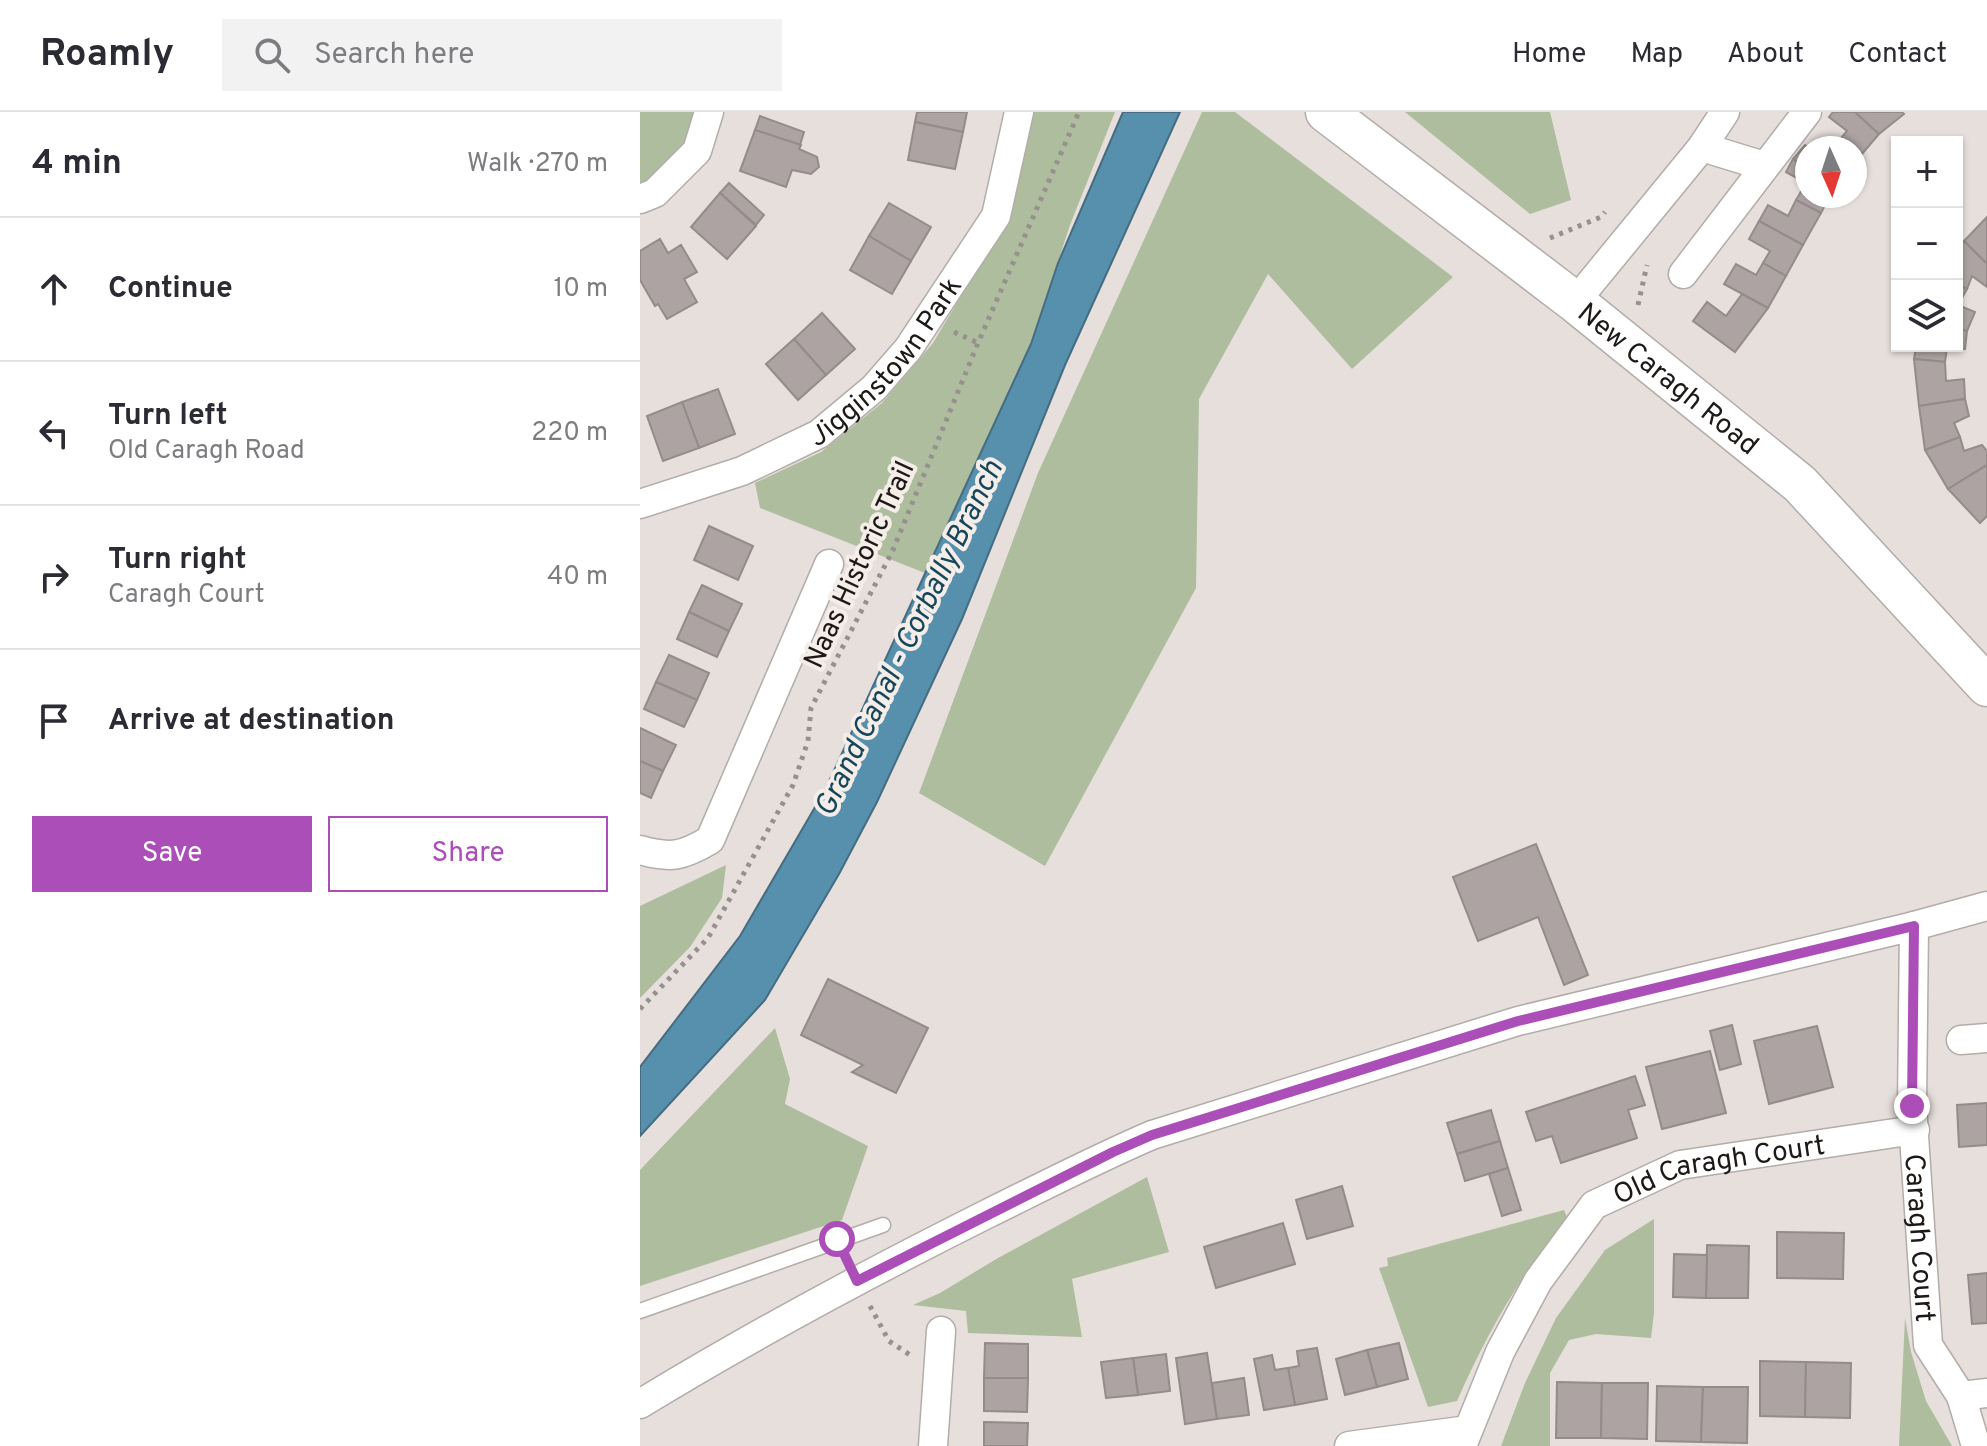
<!DOCTYPE html>
<html lang="en">
<head>
<meta charset="utf-8">
<style>
	body { margin:0; font-family:Overpass,sans-serif; background:#f2f2f3; color:#2b2b33 }
	.controls { position:absolute; right:24px; top:24px; display:grid; overflow:hidden; border-radius:0px; box-shadow:0 2px 6px #0004 }
	.controls button { width:72px; height:72px; display:grid; place-items:center; padding:0; border:0; border-bottom:2px solid #e1e1e2; background:#fff; color:#2b2b33; font:40px sans-serif }
	.compass { position:absolute; left:1155px; top:24px; width:72px; height:72px; border-radius:50%; background:#fff; box-shadow:0 2px 6px #0004; rotate:177deg }
	.stop { position:absolute; width:24px; height:24px; margin:-18px; border:6px solid #ac4eb8; border-radius:50%; background:#fff }
	.stop.end { background:#ac4eb8; border-color:#fff; box-shadow:0 2px 8px #0008 }
	.list { margin:0; padding:0; list-style:none }
	h2 { display:flex; justify-content:space-between; align-items:center; height:104px; margin:0; padding:0 32px; font-size:34px }
	h2 small { font-size:26px; font-weight:400; color:#7c7c81 }
	.list li { display:grid; grid-template-columns:52px 1fr auto; gap:24px; align-items:center; box-sizing:border-box; height:144px; padding:0 32px; border-top:2px solid #e1e1e2 }
	.list b { display:block; font-size:30px; white-space:nowrap }
	.list p { margin:0; font-size:26px; white-space:nowrap; color:#7c7c81 }
	.list em { font-size:26px; font-style:normal; color:#7c7c81 }
	.actions { display:flex; gap:16px; padding:24px 32px }
	.actions a { flex:1; padding:18px 0; border:2px solid #ac4eb8; border-radius:0px; text-align:center; font-size:28px; color:#ac4eb8 }
	.actions .main { background:#ac4eb8; color:#fff }
	.icon { flex:none; width:44px; height:44px; fill:none; stroke:currentColor; stroke-width:2; stroke-linecap:round; stroke-linejoin:round }
	.map { position:relative; flex:none; width:1347px; height:1334px; overflow:hidden }
	header { display:flex; align-items:center; gap:48px; box-sizing:border-box; height:112px; padding:0 40px; background:#fff; border-bottom:2px solid #e1e1e2 }
	header strong { font-size:38px }
	nav { display:flex; gap:44px; margin-inline-start:auto; font-size:28px }
	.search { width:560px; height:72px; background:#f2f2f3; display:flex; align-items:center; gap:20px; box-sizing:border-box; padding:0 28px; border-radius:0px; color:#7c7c81; font-size:30px }
	main { display:flex }
	aside { flex:1; background:#fff }
	.map>svg:first-child { display:block }
	.green { fill:#adbd9e }
	.water { fill:#5690ad; stroke:#456c80; stroke-width:2 }
	.building { fill:#aca3a2; stroke:#948b8a; stroke-width:2 }
	.lines { fill:none; stroke-linecap:round; stroke-linejoin:round }
	.service-casing { stroke:#b3aca8; stroke-width:17 }
	.minor-casing { stroke:#b3aca8; stroke-width:31 }
	.secondary-casing { stroke:#b3aca8; stroke-width:43 }
	.path { stroke:#97918e; stroke-width:5; stroke-dasharray:4 6; stroke-linecap:butt }
	.service { stroke:#fff; stroke-width:14 }
	.minor { stroke:#fff; stroke-width:28 }
	.secondary { stroke:#fff; stroke-width:40 }
	.route { stroke:#ac4eb8; stroke-width:10 }
	.labels { text-anchor:middle; stroke-width:8; stroke-linejoin:round; paint-order:stroke }
	.street-label { font-size:28px; fill:#1c1917; stroke:#f5ede8 }
	.water-label { font-size:30px; font-style:italic; fill:#16465c; stroke:#f5ede8 }
</style>
</head>
<body>
<header>
<strong>Roamly</strong>
<div class="search"><svg class="icon" aria-label="search" viewBox="0 0 24 24"><circle cx="10" cy="10" r="6"/><path d="M15 15l6 6"/></svg>Search here</div>
<nav><a>Home</a><a>Map</a><a>About</a><a>Contact</a></nav>
</header>
<main>
<aside>
<h2>4 min<small>Walk · 270 m</small></h2>
<ul class="list">
<li><svg class="icon" aria-label="ahead" viewBox="0 0 24 24"><path d="M12 20V5M6 11l6-6 6 6"/></svg><div><b>Continue</b></div><em>10 m</em></li>
<li><svg class="icon" aria-label="left" viewBox="0 0 24 24"><path d="M17 20v-9H6M10 6l-5 5 5 5"/></svg><div><b>Turn left</b><p>Old Caragh Road</p></div><em>220 m</em></li>
<li><svg class="icon" aria-label="right" viewBox="0 0 24 24"><path d="M7 20v-9h11M14 6l5 5-5 5"/></svg><div><b>Turn right</b><p>Caragh Court</p></div><em>40 m</em></li>
<li><svg class="icon" aria-label="arrive" viewBox="0 0 24 24"><path d="M6 21V4h12l-3 4 3 4H6"/></svg><div><b>Arrive at destination</b></div></li>
</ul>
<div class="actions"><a class="main">Save</a><a>Share</a></div>
</aside>
<div class="map">
<svg width="1347" height="1334" viewBox="0 0 1347 1334">
	<rect width="100%" height="100%" fill="#e7dfdb"/>
	<g class="green">
		<path d="M0 0H62L49 34 0 76Z"/>
		<path d="M384 0H475L430 113 391 232 285 461 120 396 115 371 181 340 242 291 293 231 327 174 362 105Z"/>
		<path d="M562 0H595L813 165 712 257 628 162 559 287 556 476 405 754 279 681 398 361Z"/>
		<path d="M765 0H910L931 88 890 102Z"/>
		<path d="M86 753 82 786 50 835 0 886V794Z"/>
		<path d="M135 916 150 967 145 992 228 1034 202 1108 0 1174V1058Z"/>
		<path d="M507 1065 529 1140 432 1167 442 1225 328 1221 326 1199 273 1193 300 1181 358 1146Z"/>
		<path d="M924 1098 928 1107C880 1162 846 1223 817 1289L788 1295 739 1156 748 1154 747 1146Z"/>
		<path d="M1014 1107V1201L1011 1226 956 1222 929 1228 910 1261V1334H861L885 1271 916 1206 965 1138Z"/>
		<path d="M1265 1206 1271 1240 1286 1289 1312 1334H1259Z"/>
	</g>
	<path class="water" d="M483 0H540L425 253 322 507 237 690 199 762 125 888 0 1024V955L100 824 185 678 391 232 418 151Z"/>
	<g class="building">
		<path d="M277 0H327L323 20 275 10Z"/>
		<path d="M1193 0H1215L1239 22 1216 49 1215 36H1201L1196 32 1207 19 1189 5Z"/>
		<path d="M1215 0H1262L1264 2 1239 22Z"/>
		<path d="M120 4 164 20 160 33 115 18Z"/>
		<path d="M275 10 323 20 315 57 268 48Z"/>
		<path d="M115 18 161 33 159 37 177 45 179 55 171 62 152 58 146 75 100 59Z"/>
		<path d="M1165 33 1169 36 1167 56 1153 47Z"/>
		<path d="M1153 47 1167 56V84H1190L1181 101 1156 88 1166 71 1146 60Z"/>
		<path d="M89 71 124 103 116 113 80 81Z"/>
		<path d="M80 81 116 114 87 147 51 115Z"/>
		<path d="M1156 88 1181 101 1163 133 1119 109 1128 93 1148 104Z"/>
		<path d="M249 91 291 115 271 149 229 124Z"/>
		<path d="M1347 105V152L1324 129Z"/>
		<path d="M1119 109 1163 133 1146 164 1123 151 1130 139 1109 127Z"/>
		<path d="M229 124 271 149 252 182 210 158Z"/>
		<path d="M20 127 28 141 41 133 57 160 44 167 57 190 27 207 18 192 15 194 0 168V139Z"/>
		<path d="M1324 129 1347 152V175L1332 164 1327 177 1317 172V137Z"/>
		<path d="M1123 151 1146 164 1128 196 1084 172 1096 152 1116 163Z"/>
		<path d="M1317 172 1327 177 1318 193 1335 200 1327 219 1317 216Z"/>
		<path d="M1102 182 1128 196 1095 240 1053 209 1067 190 1086 204Z"/>
		<path d="M182 201 215 237 186 263 154 227Z"/>
		<path d="M1317 216 1327 219 1325 237 1307 236 1305 250 1274 247 1276 234H1317Z"/>
		<path d="M154 227 186 263 158 288 126 252Z"/>
		<path d="M1274 247 1305 250 1306 269 1324 267 1325 287 1279 294Z"/>
		<path d="M78 277 95 322 59 336 42 290Z"/>
		<path d="M1325 287 1329 304 1314 311 1320 325 1285 338 1279 294Z"/>
		<path d="M42 290 59 336 23 349 7 304Z"/>
		<path d="M1320 325 1324 339 1342 333 1347 339V353L1308 377 1285 338Z"/>
		<path d="M1347 353V404L1340 411 1308 377Z"/>
		<path d="M69 414 113 434 98 468 54 448Z"/>
		<path d="M62 473 102 492 89 519 49 500Z"/>
		<path d="M49 500 89 519 77 545 37 527Z"/>
		<path d="M29 543 69 561 57 588 16 570Z"/>
		<path d="M16 570 57 588 44 615 4 597Z"/>
		<path d="M0 616 36 633 23 659 0 649Z"/>
		<path d="M0 649 23 659 11 686 0 681Z"/>
		<path d="M896 732 948 863 924 873 898 805 838 829 813 765Z"/>
		<path d="M188 867 288 916 256 981 212 960 223 953 161 923Z"/>
		<path d="M1092 913 1101 952 1080 958 1070 919Z"/>
		<path d="M1177 914 1193 975 1129 992 1114 929Z"/>
		<path d="M1070 939 1086 1001 1022 1017 1006 955Z"/>
		<path d="M995 964 1005 993 988 998 997 1026 921 1051 912 1024 896 1029 886 1000Z"/>
		<path d="M1347 991V1033L1319 1035 1317 993Z"/>
		<path d="M851 998 860 1029 817 1042 807 1011Z"/>
		<path d="M860 1029 868 1056 825 1069 817 1042Z"/>
		<path d="M868 1056 881 1098 862 1104 849 1062Z"/>
		<path d="M702 1074 713 1114 667 1127 656 1088Z"/>
		<path d="M643 1111 655 1152 576 1176 564 1135Z"/>
		<path d="M1137 1120 1204 1121 1203 1167 1137 1166Z"/>
		<path d="M1067 1133 1109 1134 1108 1186H1066Z"/>
		<path d="M1034 1142 1067 1143 1066 1186 1033 1185Z"/>
		<path d="M1347 1161V1211L1332 1212 1328 1163Z"/>
		<path d="M345 1231 388 1232V1266H344Z"/>
		<path d="M759 1231 768 1267 737 1275 727 1238Z"/>
		<path d="M677 1236 687 1287 655 1293 648 1256 659 1254 657 1239Z"/>
		<path d="M727 1238 737 1275 705 1283 696 1247Z"/>
		<path d="M567 1241 577 1307 545 1312 536 1246Z"/>
		<path d="M526 1242 530 1279 498 1283 493 1246Z"/>
		<path d="M632 1243 635 1258 648 1256 655 1293 624 1298 614 1247Z"/>
		<path d="M493 1246 498 1283 466 1286 461 1250Z"/>
		<path d="M1120 1249 1166 1250 1165 1305 1120 1304Z"/>
		<path d="M1166 1250 1211 1251 1210 1306 1165 1305Z"/>
		<path d="M344 1266H388L387 1300 344 1299Z"/>
		<path d="M604 1266 609 1303 577 1307 572 1271Z"/>
		<path d="M917 1270 962 1271 961 1326H916Z"/>
		<path d="M962 1271H1008L1007 1327 961 1326Z"/>
		<path d="M1017 1274 1063 1275 1061 1330 1016 1329Z"/>
		<path d="M1063 1275H1108L1107 1331 1061 1330Z"/>
		<path d="M344 1310 388 1311 387 1334H344Z"/>
	</g>
	<g class="lines">
		<defs>
			<path id="service" d="M0 1199 243 1113"/>
			<g id="minor">
				<path d="M1062 35 1124 54"/>
				<path d="M0 87 15 81 57 39 69 0"/>
				<path d="M1043 162 1167 0"/>
				<path d="M935 190 1062 35 1085 0"/>
				<path id="s1" d="M0 392 102 359 179 322 234 276 268 237 356 104 379 0"/>
				<path d="M0 738C31 747 43 744 70 728L189 452"/>
				<path id="s2" d="M1274 814 1272 994 1288 1233 1321 1284 1336 1334"/>
				<path d="M1321 928 1347 926"/>
				<path d="M1321 1284 1347 1281"/>
				<path d="M0 1292C113 1223 229 1161 347 1102 402 1075 456 1047 512 1023L878 909 1274 814 1347 794"/>
				<path d="M293 1334 301 1219"/>
				<path d="M709 1334 828 1318"/>
				<path id="s3" d="M822 1334 860 1240 898 1169 954 1093 1040 1053 1275 1018"/>
			</g>
			<g id="secondary">
				<path id="s4" d="M686 0 935 190 1160 372 1347 574"/>
			</g>
		</defs>
		<use href="#service" class="service-casing"/>
		<use href="#minor" class="minor-casing"/>
		<use href="#secondary" class="secondary-casing"/>
		<g class="path">
			<path d="M910 126 961 105 965 100"/>
			<path d="M998 193 1007 153"/>
			<path d="M314 220 338 231"/>
			<path d="M0 897 68 826 153 673 168 629 171 596 253 438 338 231 439 0"/>
			<path d="M230 1194 249 1229 270 1243"/>
		</g>
		<use href="#service" class="service"/>
		<use href="#minor" class="minor"/>
		<use href="#secondary" class="secondary"/>
	</g>
	<g class="lines">
		<path class="route" d="M197 1127 217 1169 473 1040 512 1023 878 909 1274 814 1272 994"/>
	</g>
	<g class="labels">
		<g class="street-label">
			<text dy="10" stroke="none"><textPath href="#s1" startOffset="292">Jigginstown Park</textPath></text>
			<text dy="10" stroke="none"><textPath href="#s4" startOffset="434">New Caragh Road</textPath></text>
			<text transform="translate(218 452) rotate(-65)" y="10">Naas Historic Trail</text>
			<text dy="10" stroke="none"><textPath href="#s3" startOffset="408">Old Caragh Court</textPath></text>
			<text dy="10" stroke="none"><textPath href="#s2" startOffset="312">Caragh Court</textPath></text>
		</g>
		<g class="water-label">
			<text transform="translate(268 526) rotate(-64)" y="10">Grand Canal - Corbally Branch</text>
		</g>
	</g>
</svg>
<div class="controls">
<button>+</button>
<button>−</button>
<button><svg class="icon" aria-label="layers" viewBox="0 0 24 24"><path d="M12 4l9 5-9 5-9-5zM3 14l9 5 9-5"/></svg></button>
</div>
<svg class="compass" viewBox="-18 -18 36 36"><path d="M0-13l5 13h-10z" fill="#e53935"/><path d="M0 13l5-13h-10z" fill="#7c7c81"/></svg>
<div class="stop" style="left:197px;top:1127px"></div>
<div class="stop end" style="left:1272px;top:994px"></div>
</div>
</main>
</body>
</html>
